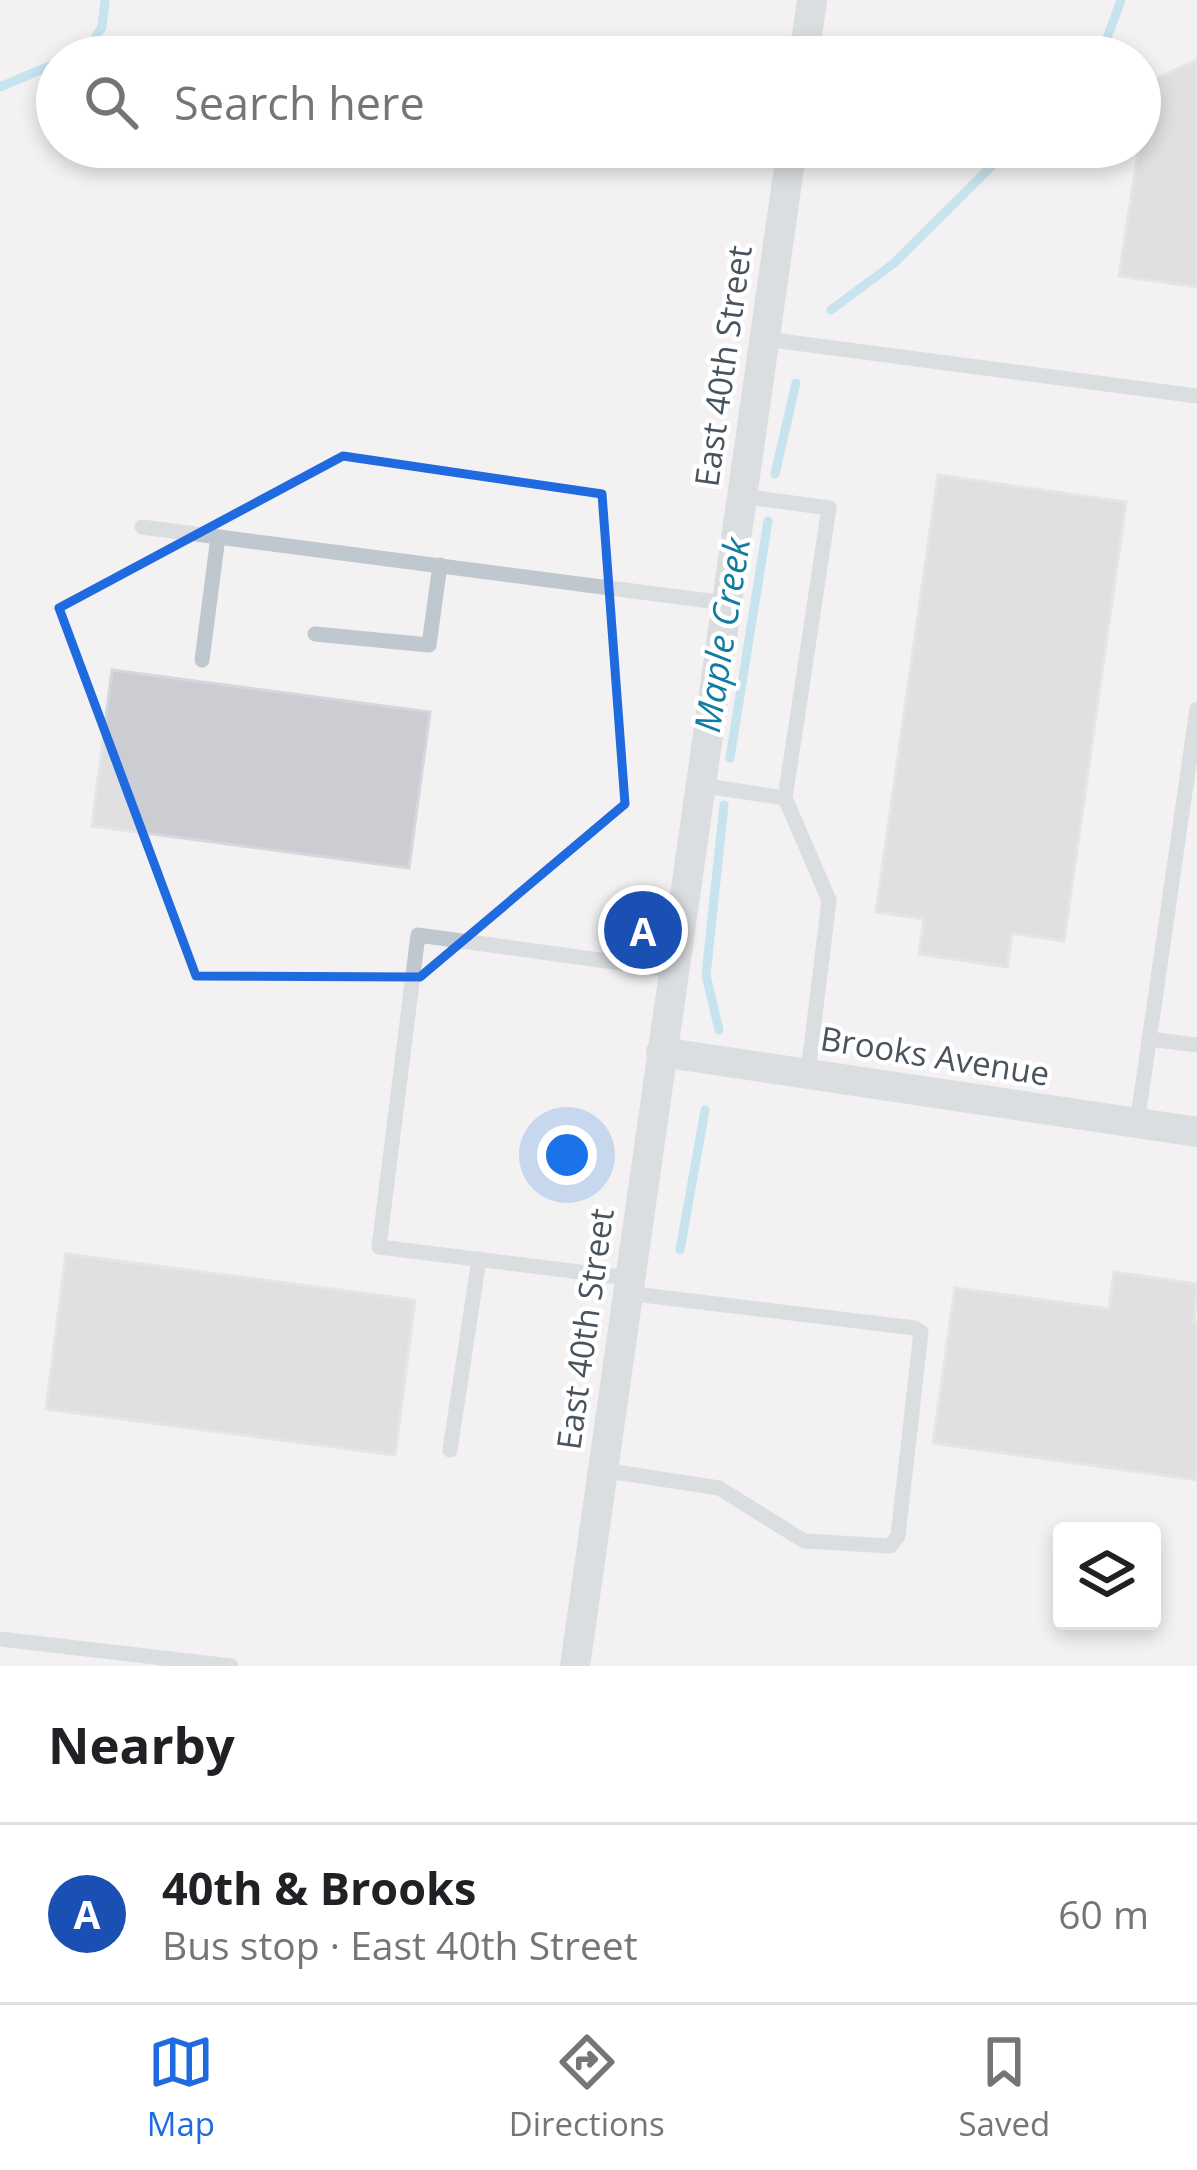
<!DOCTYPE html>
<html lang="en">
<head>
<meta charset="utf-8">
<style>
	body { margin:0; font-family:"Open Sans",sans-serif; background:#f6f6f6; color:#202124 }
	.controls { position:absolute; right:36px; bottom:36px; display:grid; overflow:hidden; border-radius:12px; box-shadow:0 6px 18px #0003 }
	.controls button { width:108px; height:108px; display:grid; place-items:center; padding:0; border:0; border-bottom:3px solid #e0e0e0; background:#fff; color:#202124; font:60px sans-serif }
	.you { position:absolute; left:567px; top:1155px; width:42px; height:42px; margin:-30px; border:9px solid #fff; border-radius:50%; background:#1a73e8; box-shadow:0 0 0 18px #1a73e833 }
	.badge { display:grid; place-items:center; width:78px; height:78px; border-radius:50%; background:#1f6adf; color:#fff; font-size:39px; font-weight:700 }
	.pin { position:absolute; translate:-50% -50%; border:6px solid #fff; box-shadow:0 3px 12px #0006 }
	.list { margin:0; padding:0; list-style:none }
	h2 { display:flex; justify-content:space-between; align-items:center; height:156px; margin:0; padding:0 48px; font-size:51px }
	h2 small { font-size:39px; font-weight:400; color:#757577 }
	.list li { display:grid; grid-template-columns:78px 1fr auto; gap:36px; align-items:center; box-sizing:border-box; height:180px; padding:0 48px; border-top:3px solid #e0e0e0 }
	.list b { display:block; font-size:45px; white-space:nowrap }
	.list p { margin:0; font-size:39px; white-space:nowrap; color:#757577 }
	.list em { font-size:39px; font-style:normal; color:#757577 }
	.icon { flex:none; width:66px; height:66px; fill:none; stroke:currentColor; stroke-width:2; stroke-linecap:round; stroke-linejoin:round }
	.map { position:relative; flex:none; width:1197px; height:1666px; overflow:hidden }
	.search { position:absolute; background:#fff; box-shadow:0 6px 18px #0003; left:36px; right:36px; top:36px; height:132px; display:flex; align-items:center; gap:30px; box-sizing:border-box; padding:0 42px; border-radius:66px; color:#757577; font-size:45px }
	.sheet { height:336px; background:#fff }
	nav { display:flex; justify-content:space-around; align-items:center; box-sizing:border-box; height:168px; border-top:3px solid #e0e0e0; background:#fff; font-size:33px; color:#757577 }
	nav a { display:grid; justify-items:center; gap:6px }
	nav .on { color:#1f6adf }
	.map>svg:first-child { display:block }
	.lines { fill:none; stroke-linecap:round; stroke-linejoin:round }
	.stream { stroke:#90d3ea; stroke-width:9 }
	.building { fill:#cbcdd3; stroke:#d5d7dc; stroke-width:3 }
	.service { stroke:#bfc7cf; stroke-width:15 }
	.minor { stroke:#bfc7cf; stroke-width:30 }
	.marked { fill:none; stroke:#1f6adf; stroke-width:9; stroke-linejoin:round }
	.labels { text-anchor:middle; stroke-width:9; stroke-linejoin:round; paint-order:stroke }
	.street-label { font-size:33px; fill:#49535e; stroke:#fff }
	.water-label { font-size:36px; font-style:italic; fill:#117ca1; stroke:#fff }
</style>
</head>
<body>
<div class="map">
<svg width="1197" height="1666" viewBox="0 0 1197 1666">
	<rect width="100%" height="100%" fill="#f3f1f1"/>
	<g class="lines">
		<g class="stream">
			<path d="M79 57 84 55 102 27 105 0"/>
			<path d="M1100 57 1121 0"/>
			<path d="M0 87 57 63"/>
			<path d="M831 310 893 264 1011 147"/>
			<path d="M775 474 796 383"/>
			<path d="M730 758 768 521"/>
			<path d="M719 1030 706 975 724 805"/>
			<path d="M680 1250 705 1110"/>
		</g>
	</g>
	<g class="building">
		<path d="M1197 60V287L1119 276 1149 82Z"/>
		<path d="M938 475 1126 502 1064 941 1012 933 1007 967 919 954 924 919 876 912Z"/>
		<path d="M112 670 430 712 409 868 92 826Z"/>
		<path d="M66 1254 415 1300 395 1455 46 1409Z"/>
		<path d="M1114 1272 1197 1284 1194 1322H1197V1480L933 1443 955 1288 1109 1309Z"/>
	</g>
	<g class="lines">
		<g class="service">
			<path d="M765 339 1197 396"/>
			<path d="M142 527 725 603"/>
			<path d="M315 634 429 645 440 565"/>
			<path d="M202 660 218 537"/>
			<path d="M699 785 785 798 829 508 741 496"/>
			<path d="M785 798 829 900 808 1073"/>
			<path d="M1149 1039 1197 1045"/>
			<path d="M1137 1124 1197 709"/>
			<path d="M628 1278 379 1247 418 935 672 970"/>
			<path d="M450 1450 479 1259"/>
			<path d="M602 1470 719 1488 804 1541 890 1546 898 1536 921 1332 915 1328 626 1293"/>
			<path d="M0 1639 231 1666"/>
		</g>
		<g class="minor">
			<path d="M804 57 812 0"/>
			<path d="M661 1052 1197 1132"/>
			<path d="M575 1666 792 147"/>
		</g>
	</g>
	<path d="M0 0H1197V1666H0ZM343 456 602 494 625 804 420 977 196 976 59 608Z" fill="#f3f1f1" fill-opacity=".55" fill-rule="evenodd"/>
	<path class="marked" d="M343 456 602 494 625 804 420 977 196 976 59 608Z"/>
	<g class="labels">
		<g class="street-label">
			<text transform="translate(723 366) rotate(-82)" y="12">East 40th Street</text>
			<text transform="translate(935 1056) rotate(9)" y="12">Brooks Avenue</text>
			<text transform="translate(585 1329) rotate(-82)" y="12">East 40th Street</text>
		</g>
		<g class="water-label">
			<text transform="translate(722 635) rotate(-81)" y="13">Maple Creek</text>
		</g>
	</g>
</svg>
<div class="controls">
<button><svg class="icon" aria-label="layers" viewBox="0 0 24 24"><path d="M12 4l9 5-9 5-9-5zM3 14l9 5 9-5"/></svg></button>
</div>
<div class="you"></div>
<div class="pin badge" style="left:643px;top:930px;background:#1a4fb4">A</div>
<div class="search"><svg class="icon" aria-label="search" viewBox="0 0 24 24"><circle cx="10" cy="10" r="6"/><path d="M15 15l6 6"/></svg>Search here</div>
</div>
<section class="sheet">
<h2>Nearby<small></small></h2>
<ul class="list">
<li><span class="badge" style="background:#1a4fb4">A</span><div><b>40th &amp; Brooks</b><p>Bus stop · East 40th Street</p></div><em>60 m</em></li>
</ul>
</section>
<nav>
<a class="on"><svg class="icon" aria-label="map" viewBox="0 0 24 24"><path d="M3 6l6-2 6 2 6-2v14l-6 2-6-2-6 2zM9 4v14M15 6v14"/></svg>Map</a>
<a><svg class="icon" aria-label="directions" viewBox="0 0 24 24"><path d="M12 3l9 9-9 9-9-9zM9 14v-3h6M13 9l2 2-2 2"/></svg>Directions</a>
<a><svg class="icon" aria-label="saved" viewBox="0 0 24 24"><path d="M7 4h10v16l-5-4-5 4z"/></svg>Saved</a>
</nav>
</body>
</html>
